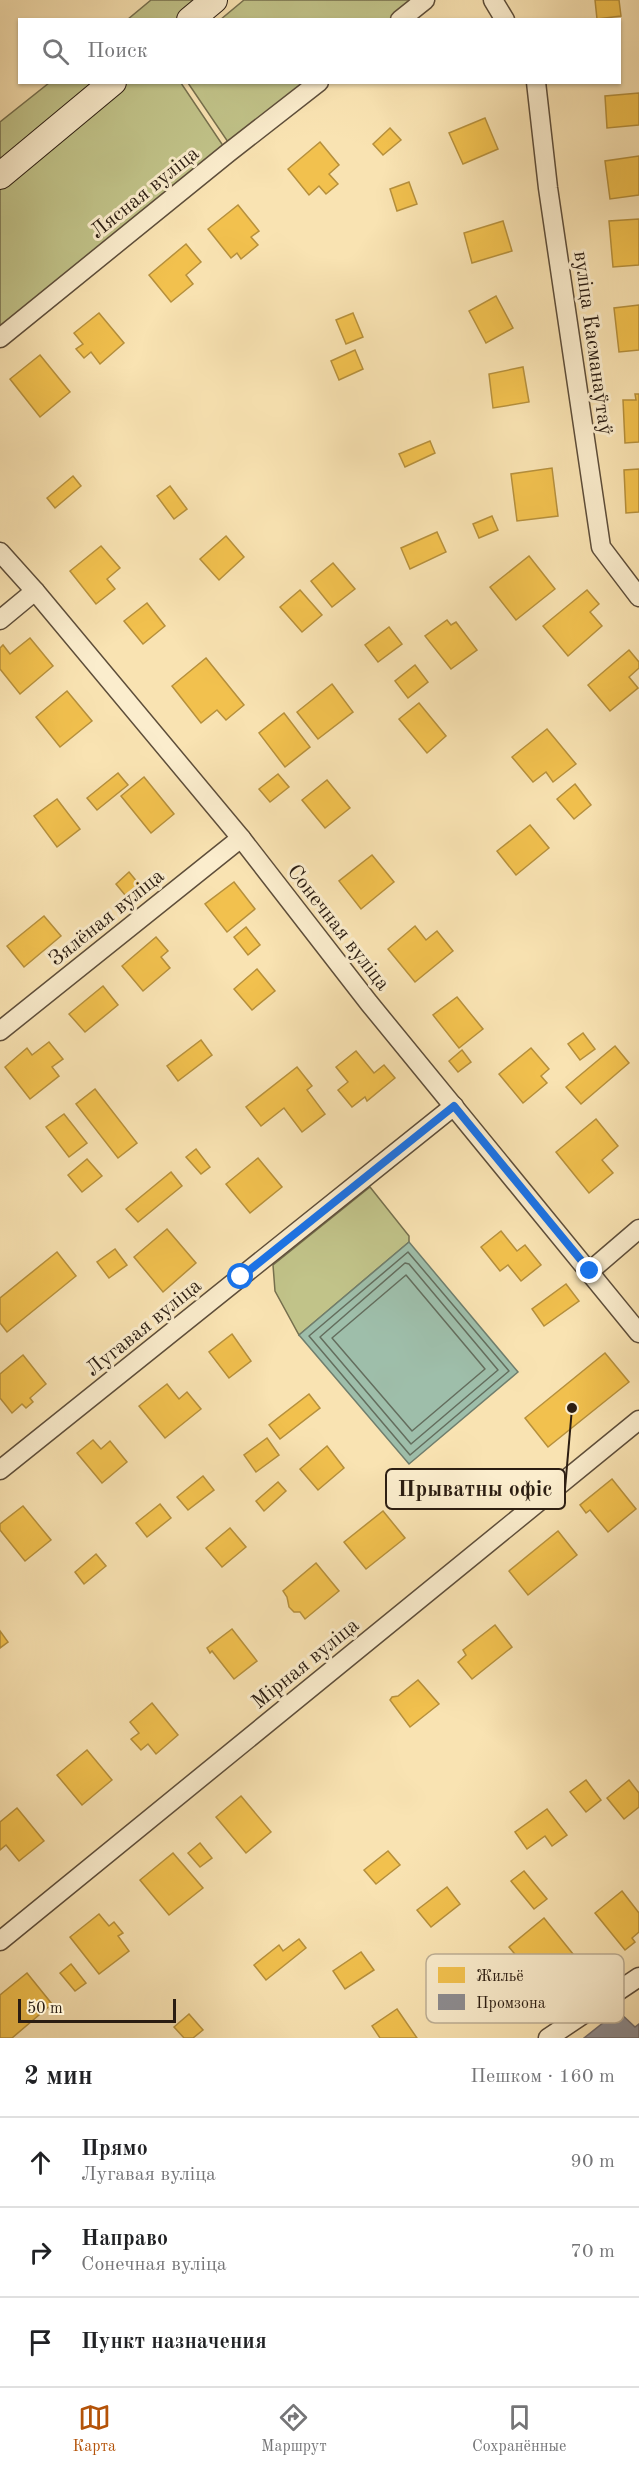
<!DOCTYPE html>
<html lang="ru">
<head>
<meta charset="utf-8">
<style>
	body { margin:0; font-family:"Old Standard TT",serif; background:#f6f6f6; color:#202124 }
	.scale { position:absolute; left:18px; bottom:15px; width:158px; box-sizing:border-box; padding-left:6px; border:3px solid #2b1d12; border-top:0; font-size:16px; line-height:21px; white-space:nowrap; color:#2b1d12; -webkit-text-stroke:4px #fbedcd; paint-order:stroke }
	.stop { position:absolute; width:18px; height:18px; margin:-14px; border:4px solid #1a73e8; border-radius:50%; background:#fff }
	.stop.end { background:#1a73e8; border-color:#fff; box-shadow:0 2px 6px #0008 }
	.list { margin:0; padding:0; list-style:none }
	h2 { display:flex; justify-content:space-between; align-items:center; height:78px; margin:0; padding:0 24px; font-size:26px }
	h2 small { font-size:20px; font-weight:400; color:#757577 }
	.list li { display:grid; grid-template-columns:39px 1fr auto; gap:18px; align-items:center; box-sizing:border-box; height:90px; padding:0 24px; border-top:2px solid #e0e0e0 }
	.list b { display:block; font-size:22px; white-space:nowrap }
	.list p { margin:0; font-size:20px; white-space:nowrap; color:#757577 }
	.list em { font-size:20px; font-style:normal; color:#757577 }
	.icon { flex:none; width:33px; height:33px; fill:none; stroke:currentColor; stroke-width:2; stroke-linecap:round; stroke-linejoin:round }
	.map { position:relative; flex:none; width:639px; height:2038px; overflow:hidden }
	.search { position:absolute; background:#fff; box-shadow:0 2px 4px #0004; left:18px; right:18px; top:18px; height:66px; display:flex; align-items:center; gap:15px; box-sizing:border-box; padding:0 21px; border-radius:0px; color:#757577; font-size:22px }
	.sheet { height:348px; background:#fff }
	nav { display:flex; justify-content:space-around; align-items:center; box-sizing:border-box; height:84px; border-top:2px solid #e0e0e0; background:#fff; font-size:16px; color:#757577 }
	nav a { display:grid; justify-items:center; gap:3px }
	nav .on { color:#b45309 }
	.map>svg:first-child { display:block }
	.green { fill:#c1c389; stroke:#76704e; stroke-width:1.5 }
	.water { fill:#9ebeaa; stroke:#707e6d; stroke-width:1.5 }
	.homes { fill:#f2c14e; stroke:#b6903c; stroke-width:1.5 }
	.industry { fill:#8d8d92; stroke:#706b6c; stroke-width:1.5 }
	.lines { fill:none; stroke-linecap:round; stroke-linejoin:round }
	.shore { stroke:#646e5e; stroke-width:1.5 }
	.street-casing { stroke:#5e4e3a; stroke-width:21 }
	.secondary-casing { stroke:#2b1d12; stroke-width:28 }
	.street { stroke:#fbedcd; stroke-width:18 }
	.secondary { stroke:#fbedcd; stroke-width:26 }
	.route { stroke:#1a73e8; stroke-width:8 }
	.labels { text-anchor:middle; stroke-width:6; stroke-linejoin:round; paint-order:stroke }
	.street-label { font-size:21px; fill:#2b1d12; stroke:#fbedcd }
	.key { fill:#fbedcd; stroke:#bdaf95; stroke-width:1.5 }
	.key-label { font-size:16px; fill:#2b1d12 }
	.leader { fill:none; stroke:#2b1d12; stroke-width:2 }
	.callout-dot { fill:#2b1d12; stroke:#fbedcd; stroke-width:2 }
	.callout { fill:#fbedcd; stroke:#2b1d12; stroke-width:2 }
	.callout-label { font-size:22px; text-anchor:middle; font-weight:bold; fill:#2b1d12 }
</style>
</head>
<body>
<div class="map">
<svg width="639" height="2038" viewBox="0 0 639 2038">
	<rect width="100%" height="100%" fill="#f9e3b2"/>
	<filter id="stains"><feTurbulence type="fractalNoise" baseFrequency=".00333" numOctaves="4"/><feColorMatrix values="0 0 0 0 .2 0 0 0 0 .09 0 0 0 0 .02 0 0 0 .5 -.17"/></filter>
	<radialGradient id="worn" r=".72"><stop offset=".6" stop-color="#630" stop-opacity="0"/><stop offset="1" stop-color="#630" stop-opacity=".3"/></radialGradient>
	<g class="green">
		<path d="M151 0H214L190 19 127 20Z"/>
		<path d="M244 0H418L393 19 220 20Z"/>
		<path d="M49 83H181L228 153 0 338V122Z"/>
		<path d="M188 83H311L230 145Z"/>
		<path d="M370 1187 409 1236V1242L299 1335 275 1291 273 1265Z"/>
	</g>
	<path class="water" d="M409 1242 518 1372 409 1464 299 1335Z"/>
	<g class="homes">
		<path d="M595 0H619L621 16 597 19Z"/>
		<path d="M639 93V125L607 128 605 96Z"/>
		<path d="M485 118 498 149 463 164 449 133Z"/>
		<path d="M390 128 401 140 383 155 373 144Z"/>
		<path d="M320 142 339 165 329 174 338 184 326 194 319 186 309 195 288 169Z"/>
		<path d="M639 156V195L610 199 605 161Z"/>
		<path d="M409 182 417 204 397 211 390 189Z"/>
		<path d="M238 205 259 231 251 237 258 245 241 259 237 253 231 258 208 229Z"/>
		<path d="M639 219V265L613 267 609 221Z"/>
		<path d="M503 221 512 251 472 263 464 233Z"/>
		<path d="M186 244 201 262 186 275 193 284 171 302 149 275Z"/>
		<path d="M496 296 513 328 486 343 469 311Z"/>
		<path d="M639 305V350L619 352 614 308Z"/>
		<path d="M99 313 124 343 100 364 91 352 84 358 76 349 83 344 74 333Z"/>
		<path d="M353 313 363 337 346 344 336 320Z"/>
		<path d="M355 350 363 369 339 380 331 361Z"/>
		<path d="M40 355 70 392 40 417 10 379Z"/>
		<path d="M523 367 529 402 493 408 489 374Z"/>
		<path d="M635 394H639V442L625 443 623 400H636Z"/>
		<path d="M430 441 435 453 405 467 399 454Z"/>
		<path d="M552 468 558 516 517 521 511 474Z"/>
		<path d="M639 469V512L626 513 624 470Z"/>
		<path d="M73 476 81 486 55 508 47 498Z"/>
		<path d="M170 486 187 509 174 519 157 496Z"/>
		<path d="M492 516 498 530 479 538 473 524Z"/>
		<path d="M437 532 446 552 410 569 401 548Z"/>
		<path d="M226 536 244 557 219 580 200 559Z"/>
		<path d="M101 546 120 568 107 579 115 589 96 604 70 571Z"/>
		<path d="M529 556 555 589 516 620 490 587Z"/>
		<path d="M333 563 355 589 332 607 311 581Z"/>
		<path d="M300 590 322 615 302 632 280 607Z"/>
		<path d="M587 590 599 604 590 612 602 626 568 656 543 626Z"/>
		<path d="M147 603 165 626 143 644 124 621Z"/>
		<path d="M447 620 451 625 456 622 477 650 451 669 425 636Z"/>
		<path d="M389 627 402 644 378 662 365 645Z"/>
		<path d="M30 638 53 666 20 694 0 669V648L3 645 10 654Z"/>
		<path d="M629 650 639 662V668L629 677 638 688 610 711 588 685Z"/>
		<path d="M206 658 244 705 226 720 217 710 201 723 172 686Z"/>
		<path d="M415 665 428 682 408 698 395 681Z"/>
		<path d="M332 684 353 712 318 739 297 712Z"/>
		<path d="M67 691 92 721 60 747 36 717Z"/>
		<path d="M419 703 446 736 427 753 399 719Z"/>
		<path d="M284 713 310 747 285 767 259 733Z"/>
		<path d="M547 729 576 764 553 782 546 772 533 782 512 757Z"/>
		<path d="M118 773 128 785 97 810 87 798Z"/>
		<path d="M278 774 289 787 270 802 259 789Z"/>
		<path d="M144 777 174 814 151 833 121 796Z"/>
		<path d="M327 780 350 808 325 828 302 800Z"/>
		<path d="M575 784 591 805 574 819 557 799Z"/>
		<path d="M57 799 80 829 57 847 34 816Z"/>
		<path d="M530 825 549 848 516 875 497 851Z"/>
		<path d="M372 855 394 882 361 909 339 881Z"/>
		<path d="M129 872 143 889 130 901 116 884Z"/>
		<path d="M234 882 255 909 227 932 205 904Z"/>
		<path d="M44 916 61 936 24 967 7 946Z"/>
		<path d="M415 926 426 940 437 931 453 951 415 982 388 949Z"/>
		<path d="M246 927 260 945 248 955 234 937Z"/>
		<path d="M156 937 168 951 161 957 170 968 143 991 122 966Z"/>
		<path d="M257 969 275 991 252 1010 234 989Z"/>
		<path d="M103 986 118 1005 85 1032 69 1014Z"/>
		<path d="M457 997 483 1029 459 1048 433 1015Z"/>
		<path d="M583 1033 595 1049 580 1060 568 1044Z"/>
		<path d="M201 1040 212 1055 178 1081 167 1066Z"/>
		<path d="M49 1042 63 1059 52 1067 59 1076 30 1099 5 1067 27 1048 32 1055Z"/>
		<path d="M615 1046 629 1063 581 1104 566 1087Z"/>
		<path d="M531 1048 549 1069 541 1076 547 1083 523 1103 499 1074Z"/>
		<path d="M462 1050 471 1062 458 1072 449 1061Z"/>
		<path d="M356 1051 374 1073 384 1065 395 1078 367 1101 365 1097 352 1107 338 1090 348 1082 336 1067Z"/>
		<path d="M297 1067 312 1086 307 1090 325 1114 302 1132 284 1108 261 1126 246 1107Z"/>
		<path d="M95 1089 137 1143 118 1158 76 1104Z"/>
		<path d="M64 1114 87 1143 69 1157 46 1127Z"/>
		<path d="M596 1119 618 1146 602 1160 613 1173 589 1193 556 1152Z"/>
		<path d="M196 1149 210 1167 201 1174 186 1157Z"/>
		<path d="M258 1158 282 1187 250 1213 226 1184Z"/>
		<path d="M87 1159 102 1176 82 1192 68 1175Z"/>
		<path d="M171 1172 182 1186 138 1222 126 1209Z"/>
		<path d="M167 1229 196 1263 163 1292 134 1257Z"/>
		<path d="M501 1231 517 1251 525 1245 541 1265 521 1281 508 1265 500 1271 481 1247Z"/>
		<path d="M115 1249 127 1265 109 1278 97 1262Z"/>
		<path d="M57 1252 76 1276 7 1332 0 1323V1298Z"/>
		<path d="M566 1284 579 1301 544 1326 532 1309Z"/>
		<path d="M232 1334 251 1361 229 1378 209 1352Z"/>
		<path d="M605 1353 629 1382 548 1447 525 1418Z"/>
		<path d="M23 1355 46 1384 30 1398 33 1402 26 1408 22 1404 12 1413 0 1398V1374Z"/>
		<path d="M167 1384 179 1399 187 1392 201 1409 165 1438 139 1406Z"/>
		<path d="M309 1394 320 1408 280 1439 269 1425Z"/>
		<path d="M267 1438 279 1455 256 1472 244 1455Z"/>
		<path d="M93 1440 101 1449 110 1441 127 1462 102 1483 77 1453Z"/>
		<path d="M327 1446 344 1468 318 1490 300 1469Z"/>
		<path d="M203 1476 214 1490 188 1510 177 1497Z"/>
		<path d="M612 1479 636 1509 608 1532 590 1510 586 1513 580 1505Z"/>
		<path d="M278 1482 286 1491 264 1511 256 1501Z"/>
		<path d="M160 1504 171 1518 147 1537 136 1523Z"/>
		<path d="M23 1506 51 1540 25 1561 0 1530V1524Z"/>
		<path d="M383 1511 405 1538 366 1569 344 1542Z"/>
		<path d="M230 1528 246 1547 222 1567 206 1548Z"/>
		<path d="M558 1531 577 1555 528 1595 509 1571Z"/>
		<path d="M96 1554 106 1566 84 1584 75 1572Z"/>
		<path d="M316 1563 339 1591 305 1619 300 1612H294L289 1607 287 1597 283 1591Z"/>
		<path d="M495 1625 512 1647 472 1679 458 1662 466 1655 463 1650Z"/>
		<path d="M232 1629 257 1661 234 1679 212 1651 210 1653 207 1648Z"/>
		<path d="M0 1631 8 1642 0 1648Z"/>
		<path d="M418 1680 439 1704 410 1727 390 1700 392 1697 398 1696Z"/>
		<path d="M152 1703 178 1735 156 1754 148 1744 141 1750 131 1739 139 1733 130 1722Z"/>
		<path d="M87 1750 112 1780 82 1805 57 1775Z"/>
		<path d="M586 1780 601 1800 586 1812 570 1792Z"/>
		<path d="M629 1780 639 1793V1807L624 1819 607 1798Z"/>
		<path d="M241 1796 271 1832 246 1853 216 1817Z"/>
		<path d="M17 1808 44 1841 19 1861 6 1845 0 1850V1822Z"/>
		<path d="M547 1809 567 1835 552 1846 545 1836 527 1849 515 1832Z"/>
		<path d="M200 1843 212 1858 200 1867 188 1853Z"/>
		<path d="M388 1851 400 1865 376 1884 364 1870Z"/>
		<path d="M173 1853 203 1888 169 1915 140 1880Z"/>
		<path d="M524 1871 547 1899 534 1909 511 1881Z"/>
		<path d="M447 1887 460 1904 431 1927 417 1910Z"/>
		<path d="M622 1891 639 1913V1932L632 1938 635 1942 625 1950 595 1913Z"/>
		<path d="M99 1914 109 1926 114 1922 123 1933 118 1936 129 1951 99 1974 70 1937Z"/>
		<path d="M544 1918 577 1959 542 1987 509 1947Z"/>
		<path d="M299 1939 306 1948 266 1980 254 1965 279 1945 283 1951Z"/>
		<path d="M361 1952 374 1970 345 1989 333 1971Z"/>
		<path d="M71 1964 86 1983 75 1991 60 1973Z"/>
		<path d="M27 1973 52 2004 12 2038H0V1995Z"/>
		<path d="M397 2009 417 2038H380L372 2026Z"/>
		<path d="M189 2014 203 2030 193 2038H184L174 2027Z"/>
	</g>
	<path class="industry" d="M618 2011 635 2027 639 2024V2038H584Z"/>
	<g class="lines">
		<g class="shore">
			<path d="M408 1252 509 1371 410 1455 309 1336Z"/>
			<path d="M405 1263 409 1264 498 1370 411 1444 320 1337Z"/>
			<path d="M406 1275 485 1369 412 1431 332 1338Z"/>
		</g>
		<defs>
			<g id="street">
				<path d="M493 0 505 20"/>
				<path d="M400 20 425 0"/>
				<path d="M536 82 548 188 601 547 639 597"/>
				<path d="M0 338 228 153 319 82"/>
				<path d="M0 552 35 591 241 838 369 1003 639 1333"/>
				<path d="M0 620 35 591"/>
				<path d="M0 1031 241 838"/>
				<path d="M590 1271 639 1229"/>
				<path d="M0 1470 454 1106"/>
				<path d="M0 1941 639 1420"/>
				<path d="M548 2038 639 1977"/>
			</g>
			<g id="secondary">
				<path d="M190 20 214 0"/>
				<path d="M0 176 113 82"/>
			</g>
		</defs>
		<use href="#street" class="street-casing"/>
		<use href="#secondary" class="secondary-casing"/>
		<use href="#street" class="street"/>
		<use href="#secondary" class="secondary"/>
	</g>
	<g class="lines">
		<path class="route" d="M241 1277 454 1106 590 1271"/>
	</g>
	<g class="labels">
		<g class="street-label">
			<text transform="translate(144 192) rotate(-39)" y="7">Лясная вуліца</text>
			<text transform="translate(594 343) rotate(82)" y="7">вуліца Касманаўтаў</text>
			<text transform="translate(106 917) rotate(-39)" y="7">Зялёная вуліца</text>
			<text transform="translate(339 927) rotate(52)" y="7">Сонечная вуліца</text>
			<text transform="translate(143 1327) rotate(-39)" y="7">Лугавая вуліца</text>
			<text transform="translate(305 1663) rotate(-39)" y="7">Мірная вуліца</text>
		</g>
	</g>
	<rect x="426" y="1954" width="198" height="69" rx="9" class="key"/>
	<rect x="438" y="1967" width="27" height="16" fill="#f2c14e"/>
	<rect x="438" y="1994" width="27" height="16" fill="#8d8d92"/>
	<g class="key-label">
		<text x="476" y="1981">Жильё</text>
		<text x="476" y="2008">Промзона</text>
	</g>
	<path class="leader" d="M572 1408L565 1489"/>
	<circle class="callout-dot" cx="572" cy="1408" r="6"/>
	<rect class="callout" x="386" y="1469" width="179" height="40" rx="6"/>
	<g class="callout-label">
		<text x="475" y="1496">Прыватны офіс</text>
	</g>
	<rect width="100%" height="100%" filter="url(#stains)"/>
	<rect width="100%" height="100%" fill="url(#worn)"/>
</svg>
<div class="scale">50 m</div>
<div class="stop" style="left:241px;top:1277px"></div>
<div class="stop end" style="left:590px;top:1271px"></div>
<div class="search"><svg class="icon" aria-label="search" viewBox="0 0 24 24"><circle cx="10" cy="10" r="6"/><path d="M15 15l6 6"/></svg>Поиск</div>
</div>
<section class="sheet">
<h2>2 мин<small>Пешком · 160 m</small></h2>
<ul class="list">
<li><svg class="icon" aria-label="ahead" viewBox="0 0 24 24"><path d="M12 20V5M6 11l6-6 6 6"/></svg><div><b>Прямо</b><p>Лугавая вуліца</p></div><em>90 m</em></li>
<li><svg class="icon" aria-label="right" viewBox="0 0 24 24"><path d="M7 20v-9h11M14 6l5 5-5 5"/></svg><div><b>Направо</b><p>Сонечная вуліца</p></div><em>70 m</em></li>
<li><svg class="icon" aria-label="arrive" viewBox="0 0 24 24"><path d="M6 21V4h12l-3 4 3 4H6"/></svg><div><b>Пункт назначения</b></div></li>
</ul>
</section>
<nav>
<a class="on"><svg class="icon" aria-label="map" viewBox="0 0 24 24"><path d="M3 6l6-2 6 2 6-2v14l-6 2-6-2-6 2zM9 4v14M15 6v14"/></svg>Карта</a>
<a><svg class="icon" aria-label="directions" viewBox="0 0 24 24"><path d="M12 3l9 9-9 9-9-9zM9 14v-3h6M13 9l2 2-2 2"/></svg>Маршрут</a>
<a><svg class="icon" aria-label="saved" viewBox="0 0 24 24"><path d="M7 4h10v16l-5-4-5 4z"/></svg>Сохранённые</a>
</nav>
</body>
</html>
